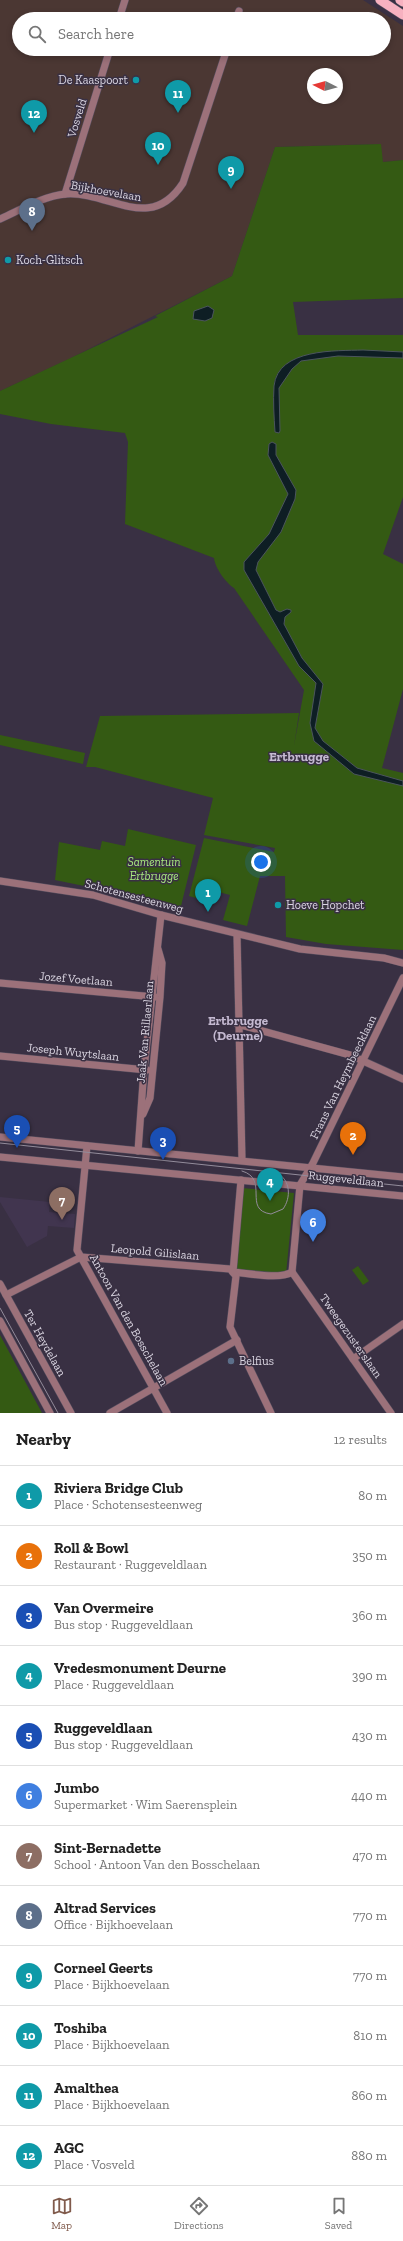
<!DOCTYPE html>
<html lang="en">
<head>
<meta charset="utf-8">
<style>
	body { margin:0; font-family:"Zilla Slab",serif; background:#f2f2f2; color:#222 }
	.compass { position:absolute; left:307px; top:68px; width:36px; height:36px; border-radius:50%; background:#fff; box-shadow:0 2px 6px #0003; rotate:276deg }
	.you { position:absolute; left:261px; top:862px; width:14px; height:14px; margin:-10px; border:3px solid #fff; border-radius:50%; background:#1a73e8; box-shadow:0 0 0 6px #1a73e833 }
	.badge { display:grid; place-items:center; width:26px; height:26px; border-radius:50%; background:#805b4c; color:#fff; font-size:13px; font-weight:700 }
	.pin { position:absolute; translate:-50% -33px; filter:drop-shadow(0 1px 2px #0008) }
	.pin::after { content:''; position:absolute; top:21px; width:14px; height:12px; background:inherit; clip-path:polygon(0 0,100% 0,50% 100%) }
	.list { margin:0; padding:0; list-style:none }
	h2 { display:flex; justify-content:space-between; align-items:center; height:52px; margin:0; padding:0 16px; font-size:17px }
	h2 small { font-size:13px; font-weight:400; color:#767676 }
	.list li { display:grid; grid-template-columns:26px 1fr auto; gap:12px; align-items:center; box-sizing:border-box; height:60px; padding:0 16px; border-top:1px solid #e0e0e0 }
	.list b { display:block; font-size:15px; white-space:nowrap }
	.list p { margin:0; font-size:13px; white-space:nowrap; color:#767676 }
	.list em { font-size:13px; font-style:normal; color:#767676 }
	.icon { flex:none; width:22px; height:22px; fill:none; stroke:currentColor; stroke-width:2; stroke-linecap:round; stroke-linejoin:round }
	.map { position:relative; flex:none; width:403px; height:1413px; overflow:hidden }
	.search { position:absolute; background:#fff; box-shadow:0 2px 6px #0003; left:12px; right:12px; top:12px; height:44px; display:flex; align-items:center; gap:10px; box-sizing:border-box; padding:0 14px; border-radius:22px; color:#767676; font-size:15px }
	.sheet { height:772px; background:#fff }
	nav { display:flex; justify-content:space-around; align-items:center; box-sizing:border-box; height:56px; border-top:1px solid #e0e0e0; background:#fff; font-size:11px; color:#767676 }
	nav a { display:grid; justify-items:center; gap:2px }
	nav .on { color:#805b4c }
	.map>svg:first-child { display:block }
	.built { fill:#41354f }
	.industrial { fill:#4b3733; fill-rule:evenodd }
	.green { fill:#345a13 }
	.water { fill:#0e1e24; stroke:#4b555d }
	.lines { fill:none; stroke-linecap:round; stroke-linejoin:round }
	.minor-casing { stroke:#564e5f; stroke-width:8 }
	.major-casing { stroke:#564e5f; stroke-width:10 }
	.minor { stroke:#9c717a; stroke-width:7 }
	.major { stroke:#f7b1c0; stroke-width:9 }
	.tram { stroke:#938c9b; stroke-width:1 }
	.culture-dot { fill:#0f9aa8; stroke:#393043; stroke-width:1.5 }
	.service-dot { fill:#5c6f8a; stroke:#393043; stroke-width:1.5 }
	.labels { text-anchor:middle; stroke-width:3; stroke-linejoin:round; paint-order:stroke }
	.poi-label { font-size:12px; fill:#dad5e1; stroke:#393043; text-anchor:start }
	.street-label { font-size:12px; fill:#dad5e1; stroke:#393043 }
	.park-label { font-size:12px; font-style:italic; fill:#a9ea7f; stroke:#393043 }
	.neighbourhood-label { font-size:13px; font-weight:bold; fill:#c4b9d1; stroke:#393043 }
</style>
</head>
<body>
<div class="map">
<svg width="403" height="1413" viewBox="0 0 403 1413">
	<rect width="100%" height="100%" fill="#393043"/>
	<path class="built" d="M0 1197 50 1202 49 1212 75 1214 74 1228 48 1226 47 1236 27 1247 0 1202Z"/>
	<path class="industrial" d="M0 0H363L403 26V160L383 162 380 144 275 147 232 276 69 359 0 391ZM19 19H384V49H19ZM313 74H337V98H313Z"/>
	<g class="green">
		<path d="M381 144 383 162 403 160V298L293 302 298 335H403V497L383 554 403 564V689L382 768 403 773V950L326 944 286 937 285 876H260L247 926 223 920 230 895 207 889 203 900 189 896 204 838 274 852 275 848 204 835 213 798 95 767H86L100 716 299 713 294 746 304 690 234 588C226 583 215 568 214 558L125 524 128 442 125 433 51 424 0 414V391L158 317 155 316 232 276 275 147Z"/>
		<path d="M0 735 85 753 83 764 0 745Z"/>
		<path d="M128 829 196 845 180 910 118 893 55 880 59 842 100 850 102 841 125 846Z"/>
		<path d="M242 1188 294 1193 286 1274 235 1269Z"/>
		<path d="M358 1266 369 1281 363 1285 352 1270Z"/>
		<path d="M0 1335 42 1413H0Z"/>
	</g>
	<g class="water">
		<path d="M208 306 214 310 212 318 205 321 193 319 194 311Z"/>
		<path d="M363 350 403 352V358L338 356 301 361 292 369 279 388 280 431 279 433 275 432C274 417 273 401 274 386 278 348 336 351 363 350Z"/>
		<path d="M272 442 276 444V455L296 490 295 499 281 532 258 562 256 570 276 610 280 612 287 609 291 610V612L285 617 284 624 302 658 323 684 315 728 323 741 357 768 403 781V786L354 774 314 741 310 723 316 683 299 666 244 570V562L269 534 288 494 268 455 269 444Z"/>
	</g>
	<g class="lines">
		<defs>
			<g id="minor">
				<path d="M119 19 125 0"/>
				<path d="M236 19 239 11"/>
				<path d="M65 194 110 49"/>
				<path d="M0 219C20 210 43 196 66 194 110 191 150 234 183 183L227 49"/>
				<path d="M0 881 93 895 161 915 300 949 384 958 403 963"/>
				<path d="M237 935 242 1160"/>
				<path d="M0 983 155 997"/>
				<path d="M237 1024 350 1055 403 1079"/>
				<path d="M0 1056 147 1070"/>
				<path d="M143 1114 150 1098 160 997 162 963 158 949"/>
				<path d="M0 1137 403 1177"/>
				<path d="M87 1146 77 1250 167 1413"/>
				<path d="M138 1151 144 1069 161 915"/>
				<path d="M0 1157 403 1196"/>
				<path d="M241 1180 233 1272C248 1273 280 1280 292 1272"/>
				<path d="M300 1185 313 1163 403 978"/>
				<path d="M292 1272 391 1413"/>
				<path d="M292 1272 300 1185"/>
				<path d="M0 1284 71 1413"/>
				<path d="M6 1295 81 1257 230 1269 236 1276 230 1327 271 1413"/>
				<path d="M0 1321 50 1413"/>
				<path d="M353 1359 403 1324"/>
				<path d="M110 1413 237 1340"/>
			</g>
			<g id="major">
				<path d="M380 0 403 15"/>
				<path d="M400 0 403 2"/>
			</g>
		</defs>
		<use href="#minor" class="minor-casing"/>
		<use href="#major" class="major-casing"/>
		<use href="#minor" class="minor"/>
		<use href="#major" class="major"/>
		<g class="tram">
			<path d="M0 1143 403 1186"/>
			<path d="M242 1171C270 1179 242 1210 271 1214L283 1209C291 1198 291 1180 277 1173"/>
			<path d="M0 1308 58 1413"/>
		</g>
	</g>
	<g class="culture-dot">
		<circle cx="136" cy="80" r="4"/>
		<circle cx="8" cy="260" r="4"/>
		<circle cx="278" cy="905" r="4"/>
	</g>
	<circle class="service-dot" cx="231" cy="1361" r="4"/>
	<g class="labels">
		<g class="poi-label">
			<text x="128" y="84" text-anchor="end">De Kaaspoort</text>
			<text x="16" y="264">Koch-Glitsch</text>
			<text x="286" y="909">Hoeve Hopchet</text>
			<text x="239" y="1365">Belfius</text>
		</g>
		<g class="street-label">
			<text transform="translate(77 118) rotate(-73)" y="4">Vosveld</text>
			<text transform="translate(106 191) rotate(10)" y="4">Bijkhoevelaan</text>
			<text transform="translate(134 896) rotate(15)" y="4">Schotensesteenweg</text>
			<text transform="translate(76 979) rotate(5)" y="4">Jozef Voetlaan</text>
			<text transform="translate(145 1032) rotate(-85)" y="4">Jaak Van Rillaerlaan</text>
			<text transform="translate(73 1052) rotate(6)" y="4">Joseph Wuytslaan</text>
			<text transform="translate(343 1077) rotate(-64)" y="4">Frans Van Heymbeecklaan</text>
			<text transform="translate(346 1179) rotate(6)" y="4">Ruggeveldlaan</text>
			<text transform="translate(155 1252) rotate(5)" y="4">Leopold Gilislaan</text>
			<text transform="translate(129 1320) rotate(61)" y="4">Antoon Van den Bosschelaan</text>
			<text transform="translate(351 1336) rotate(55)" y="4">Tweegezusterslaan</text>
			<text transform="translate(45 1343) rotate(61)" y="4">Ter Heydelaan</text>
		</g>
		<g class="park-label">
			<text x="154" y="866">Samentuin<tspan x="154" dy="14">Ertbrugge</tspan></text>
		</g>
		<g class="neighbourhood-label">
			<text x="299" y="761">Ertbrugge</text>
			<text x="238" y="1025">Ertbrugge<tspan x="238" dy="15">(Deurne)</tspan></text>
		</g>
	</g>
</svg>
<svg class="compass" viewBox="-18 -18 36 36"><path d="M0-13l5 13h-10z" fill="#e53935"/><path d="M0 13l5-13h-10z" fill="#767676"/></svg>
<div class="you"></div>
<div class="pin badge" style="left:208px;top:912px;background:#0f9aa8">1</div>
<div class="pin badge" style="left:353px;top:1155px;background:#e8710a">2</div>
<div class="pin badge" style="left:163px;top:1160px;background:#1a4fb4">3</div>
<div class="pin badge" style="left:270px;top:1201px;background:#0f9aa8">4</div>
<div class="pin badge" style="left:17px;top:1148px;background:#1a4fb4">5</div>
<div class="pin badge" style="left:313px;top:1242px;background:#3f7fe0">6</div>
<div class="pin badge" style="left:62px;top:1220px;background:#8d6e63">7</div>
<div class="pin badge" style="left:32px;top:231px;background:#5c6f8a">8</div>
<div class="pin badge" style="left:231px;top:189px;background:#0f9aa8">9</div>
<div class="pin badge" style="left:158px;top:165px;background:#0f9aa8">10</div>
<div class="pin badge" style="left:178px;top:113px;background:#0f9aa8">11</div>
<div class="pin badge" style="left:34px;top:133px;background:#0f9aa8">12</div>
<div class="search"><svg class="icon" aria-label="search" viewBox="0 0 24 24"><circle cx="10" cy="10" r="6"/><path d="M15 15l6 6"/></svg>Search here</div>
</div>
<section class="sheet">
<h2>Nearby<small>12 results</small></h2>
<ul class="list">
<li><span class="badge" style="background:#0f9aa8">1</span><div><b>Riviera Bridge Club</b><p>Place · Schotensesteenweg</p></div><em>80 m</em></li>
<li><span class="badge" style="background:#e8710a">2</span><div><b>Roll &amp; Bowl</b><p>Restaurant · Ruggeveldlaan</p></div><em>350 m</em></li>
<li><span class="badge" style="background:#1a4fb4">3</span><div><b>Van Overmeire</b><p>Bus stop · Ruggeveldlaan</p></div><em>360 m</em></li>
<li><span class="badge" style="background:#0f9aa8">4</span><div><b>Vredesmonument Deurne</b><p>Place · Ruggeveldlaan</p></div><em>390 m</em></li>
<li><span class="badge" style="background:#1a4fb4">5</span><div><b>Ruggeveldlaan</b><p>Bus stop · Ruggeveldlaan</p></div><em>430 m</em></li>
<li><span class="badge" style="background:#3f7fe0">6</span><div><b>Jumbo</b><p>Supermarket · Wim Saerensplein</p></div><em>440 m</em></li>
<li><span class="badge" style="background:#8d6e63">7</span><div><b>Sint-Bernadette</b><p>School · Antoon Van den Bosschelaan</p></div><em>470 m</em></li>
<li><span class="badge" style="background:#5c6f8a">8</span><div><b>Altrad Services</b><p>Office · Bijkhoevelaan</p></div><em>770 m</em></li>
<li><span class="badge" style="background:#0f9aa8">9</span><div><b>Corneel Geerts</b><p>Place · Bijkhoevelaan</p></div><em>770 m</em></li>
<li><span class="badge" style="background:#0f9aa8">10</span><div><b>Toshiba</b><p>Place · Bijkhoevelaan</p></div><em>810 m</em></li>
<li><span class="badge" style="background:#0f9aa8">11</span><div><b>Amalthea</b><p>Place · Bijkhoevelaan</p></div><em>860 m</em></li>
<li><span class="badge" style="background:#0f9aa8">12</span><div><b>AGC</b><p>Place · Vosveld</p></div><em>880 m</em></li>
</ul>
</section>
<nav>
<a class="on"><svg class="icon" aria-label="map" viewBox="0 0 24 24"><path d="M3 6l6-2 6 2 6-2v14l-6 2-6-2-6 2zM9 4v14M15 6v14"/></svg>Map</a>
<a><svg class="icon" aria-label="directions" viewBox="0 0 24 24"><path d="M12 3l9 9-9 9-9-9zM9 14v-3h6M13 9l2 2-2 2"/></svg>Directions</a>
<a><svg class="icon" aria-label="saved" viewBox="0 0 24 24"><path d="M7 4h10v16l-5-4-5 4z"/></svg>Saved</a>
</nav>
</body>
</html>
